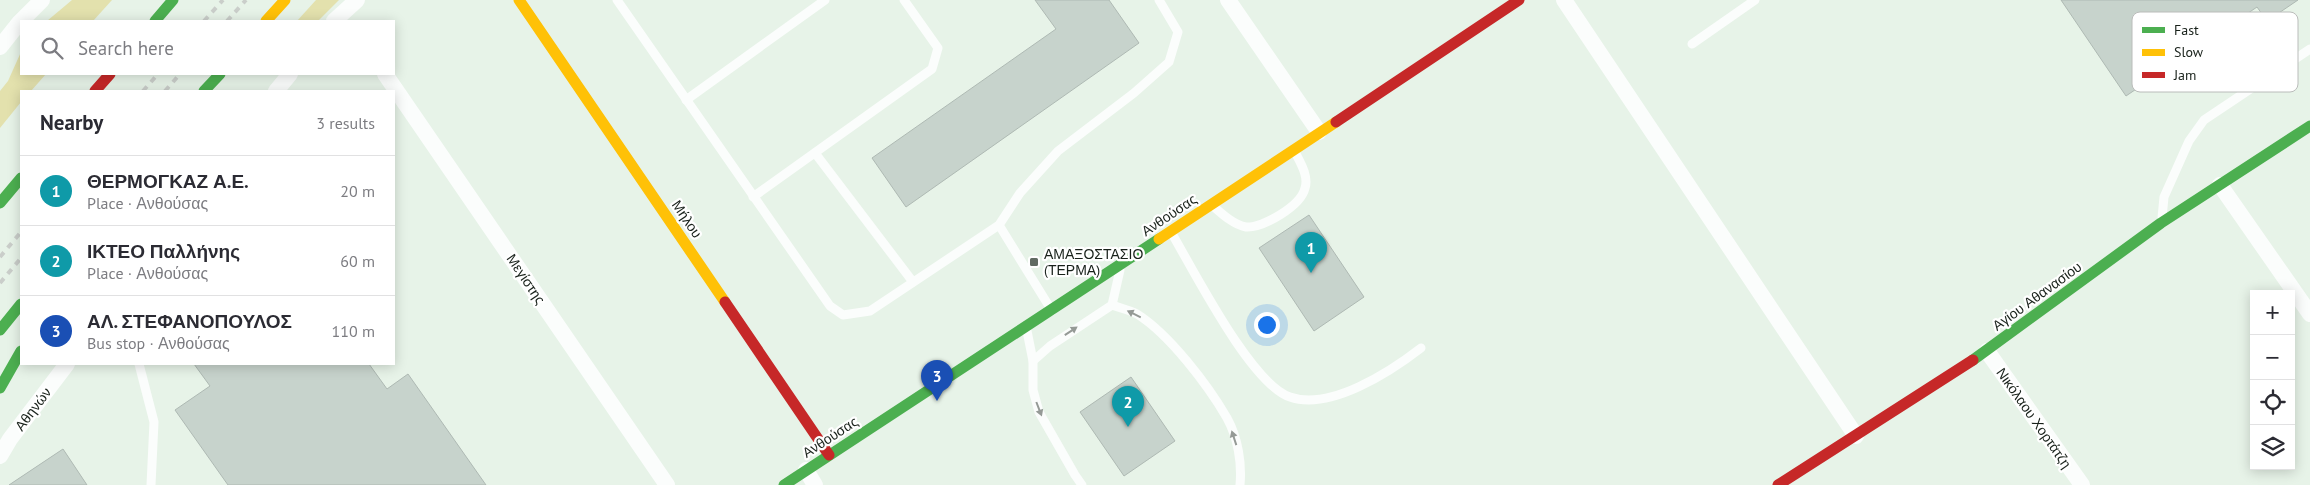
<!DOCTYPE html>
<html lang="en">
<head>
<meta charset="utf-8">
<style>
	body { margin:0; font-family:"PT Sans",sans-serif; background:#f2f2f3; color:#2b2b33 }
	.controls { position:absolute; right:15px; bottom:15px; display:grid; overflow:hidden; border-radius:0px; box-shadow:0 2px 12px #0003 }
	.controls button { width:45px; height:45px; display:grid; place-items:center; padding:0; border:0; border-bottom:1px solid #e1e1e2; background:#fff; color:#2b2b33; font:25px sans-serif }
	.you { position:absolute; left:1266px; top:324px; width:18px; height:18px; margin:-12px; border:4px solid #fff; border-radius:50%; background:#1a73e8; box-shadow:0 0 0 8px #1a73e833 }
	.badge { display:grid; place-items:center; width:32px; height:32px; border-radius:50%; background:#111827; color:#fff; font-size:16px; font-weight:700 }
	.pin { position:absolute; translate:-50% -41px; filter:drop-shadow(0 1px 2px #0008) }
	.pin::after { content:''; position:absolute; top:26px; width:18px; height:15px; background:inherit; clip-path:polygon(0 0,100% 0,50% 100%) }
	.list { margin:0; padding:0; list-style:none }
	h2 { display:flex; justify-content:space-between; align-items:center; height:65px; margin:0; padding:0 20px; font-size:21px }
	h2 small { font-size:16px; font-weight:400; color:#7c7c81 }
	.list li { display:grid; grid-template-columns:32px 1fr auto; gap:15px; align-items:center; box-sizing:border-box; height:70px; padding:0 20px; border-top:1px solid #e1e1e2 }
	.list b { display:block; font-size:19px; white-space:nowrap }
	.list p { margin:0; font-size:16px; white-space:nowrap; color:#7c7c81 }
	.list em { font-size:16px; font-style:normal; color:#7c7c81 }
	.icon { flex:none; width:28px; height:28px; fill:none; stroke:currentColor; stroke-width:2; stroke-linecap:round; stroke-linejoin:round }
	.map { position:relative; flex:none; width:2310px; height:485px; overflow:hidden }
	.search { position:absolute; background:#fff; box-shadow:0 2px 12px #0003; left:20px; top:20px; width:375px; height:55px; display:flex; align-items:center; gap:12px; box-sizing:border-box; padding:0 18px; border-radius:0px; color:#7c7c81; font-size:19px }
	.panel { position:absolute; background:#fff; box-shadow:0 2px 12px #0003; left:20px; top:90px; width:375px; height:275px; border-radius:0px }
	.map>svg:first-child { display:block }
	.green { fill:#e3e1ad }
	.building { fill:#c7d3cc; stroke:#aeb9b3 }
	.lines { fill:none; stroke-linecap:round; stroke-linejoin:round }
	.lane { stroke:#fbfdfc; stroke-width:9 }
	.street { stroke:#fbfdfc; stroke-width:16 }
	.fast { stroke:#4caf50; stroke-width:11 }
	.slow { stroke:#ffc107; stroke-width:11 }
	.jam { stroke:#c62828; stroke-width:11 }
	.rail { stroke:#caceca; stroke-width:4; stroke-dasharray:6 6; stroke-linecap:butt }
	.oneway { fill:#959a96 }
	.poi-dot { fill:#606a62; stroke:#fff; stroke-width:2 }
	.labels { text-anchor:middle; stroke-width:4.5; stroke-linejoin:round; paint-order:stroke }
	.street-label { font-size:14px; fill:#18211a; stroke:#fff }
	.poi-label { font-size:14px; fill:#18211a; stroke:#fff; text-anchor:start }
	.key { fill:#fff; stroke:#babcba; stroke-width:1 }
	.key-label { font-size:14px; fill:#18211a }
</style>
</head>
<body>
<div class="map">
<svg width="2310" height="485" viewBox="0 0 2310 485">
	<rect width="100%" height="100%" fill="#e7f3e8"/>
	<g class="green">
		<path d="M72 0H112L93 21H47Z"/>
		<path d="M316 0H339L318 21H297Z"/>
		<path d="M21 52V74H46L31 91H21V102L0 128V91L8 81Z"/>
	</g>
	<g class="building">
		<path d="M1035 0H1109L1139 43 906 207 872 158 1056 29Z"/>
		<path d="M2061 0H2298L2267 21 2257 7 2126 96Z"/>
		<path d="M1309 215 1364 297 1314 331 1259 248Z"/>
		<path d="M194 364H369L387 389 408 374 486 485H228L175 410 210 386Z"/>
		<path d="M1131 377 1175 441 1124 476 1080 412Z"/>
		<path d="M63 449 87 485H9Z"/>
	</g>
	<g class="lines">
		<g class="lane">
			<path d="M617 0 830 306 843 315 870 311 999 225 1020 193 1058 151 1134 93 1169 62 1178 32 1159 0"/>
			<path d="M1692 44 1755 0"/>
			<path d="M686 100 825 0"/>
			<path d="M815 153 913 282"/>
			<path d="M753 197 932 69 938 48 904 0"/>
			<path d="M1213 206C1222 214 1234 225 1246 227 1263 228 1301 206 1305 188 1309 176 1300 162 1295 152"/>
			<path d="M2162 218 2164 197 2189 141 2204 120 2310 49"/>
			<path d="M999 225 1052 311"/>
			<path d="M1171 232C1194 271 1251 384 1290 397 1330 411 1390 372 1421 348"/>
			<path d="M1112 305C1120 308 1129 310 1137 314 1169 334 1208 385 1227 418 1238 438 1242 463 1240 485"/>
			<path d="M1027 331 1033 361V390L1039 412 1075 475 1082 485"/>
			<path d="M1033 361 1050 346 1112 305 1120 270"/>
			<path d="M139 364 154 422 151 485"/>
		</g>
		<g class="street">
			<path d="M1228 0 1319 132"/>
			<path d="M1564 0 1856 436"/>
			<path d="M334 21 357 0"/>
			<path d="M0 47 19 23 42 0"/>
			<path d="M385 74 667 485"/>
			<path d="M276 91 290 74"/>
			<path d="M2220 185 2310 314"/>
			<path d="M1987 351 2082 485"/>
			<path d="M0 456 10 439 67 364"/>
			<path d="M806 470 815 485"/>
		</g>
		<g class="fast">
			<path d="M155 21 173 0"/>
			<path d="M204 91 220 74"/>
			<path d="M0 203 21 178"/>
			<path d="M0 330 21 304"/>
			<path d="M1973 360 2161 223 2310 126"/>
			<path d="M0 388 21 351"/>
			<path d="M784 485 1159 239"/>
		</g>
		<g class="slow">
			<path d="M519 0 725 302"/>
			<path d="M266 21 285 0"/>
			<path d="M1159 239 1336 122"/>
		</g>
		<g class="jam">
			<path d="M95 91 110 74"/>
			<path d="M1336 122 1519 0"/>
			<path d="M725 302 829 455"/>
			<path d="M1778 485 1973 360"/>
		</g>
		<g class="rail">
			<path d="M204 21 223 0"/>
			<path d="M227 21 246 0"/>
			<path d="M143 91 158 74"/>
			<path d="M165 91 180 74"/>
			<path d="M0 257 21 232"/>
			<path d="M0 283 21 258"/>
		</g>
	</g>
	<defs><path id="oneway-solid" d="M-6-.8H1V-3.2L6.5 0L1 3.2V.8H-6Z" transform="scale(1.25)"/></defs>
	<g class="oneway">
		<use href="#oneway-solid" transform="translate(1134 314) rotate(-154)"/>
		<use href="#oneway-solid" transform="translate(1071 331) rotate(-34)"/>
		<use href="#oneway-solid" transform="translate(1039 409) rotate(69)"/>
		<use href="#oneway-solid" transform="translate(1234 438) rotate(-108)"/>
	</g>
	<rect class="poi-dot" x="1029" y="257" width="10" height="10" rx="2.5"/>
	<g class="labels">
		<g class="street-label">
			<text transform="translate(1169 215) rotate(-34)" y="5">Ανθούσας</text>
			<text transform="translate(687 219) rotate(56)" y="5">Μήλου</text>
			<text transform="translate(526 279) rotate(56)" y="5">Μεγίστης</text>
			<text transform="translate(2037 296) rotate(-36)" y="5">Αγίου Αθανασίου</text>
			<text transform="translate(33 409) rotate(-53)" y="5">Αθηνών</text>
			<text transform="translate(2034 418) rotate(55)" y="5">Νικόλαου Χορτάτζη</text>
			<text transform="translate(830 437) rotate(-33)" y="5">Ανθούσας</text>
		</g>
		<g class="poi-label">
			<text x="1044" y="259">ΑΜΑΞΟΣΤΑΣΙΟ<tspan x="1044" dy="16">(ΤΕΡΜΑ)</tspan></text>
		</g>
	</g>
	<rect x="2132" y="12" width="166" height="80" rx="8" class="key"/>
	<rect x="2142" y="27" width="23" height="6" fill="#4caf50"/>
	<rect x="2142" y="49" width="23" height="7" fill="#ffc107"/>
	<rect x="2142" y="72" width="23" height="6" fill="#c62828"/>
	<g class="key-label">
		<text x="2174" y="35">Fast</text>
		<text x="2174" y="57">Slow</text>
		<text x="2174" y="80">Jam</text>
	</g>
</svg>
<div class="controls">
<button>+</button>
<button>−</button>
<button><svg class="icon" aria-label="locate" viewBox="0 0 24 24"><circle cx="12" cy="12" r="6"/><path d="M12 2v4M12 18v4M2 12h4M18 12h4"/></svg></button>
<button><svg class="icon" aria-label="layers" viewBox="0 0 24 24"><path d="M12 4l9 5-9 5-9-5zM3 14l9 5 9-5"/></svg></button>
</div>
<div class="you"></div>
<div class="pin badge" style="left:1311px;top:273px;background:#0f9aa8">1</div>
<div class="pin badge" style="left:1128px;top:427px;background:#0f9aa8">2</div>
<div class="pin badge" style="left:937px;top:401px;background:#1a4fb4">3</div>
<div class="search"><svg class="icon" aria-label="search" viewBox="0 0 24 24"><circle cx="10" cy="10" r="6"/><path d="M15 15l6 6"/></svg>Search here</div>
<section class="panel">
<h2>Nearby<small>3 results</small></h2>
<ul class="list">
<li><span class="badge" style="background:#0f9aa8">1</span><div><b>ΘΕΡΜΟΓΚΑΖ Α.Ε.</b><p>Place · Ανθούσας</p></div><em>20 m</em></li>
<li><span class="badge" style="background:#0f9aa8">2</span><div><b>ΙΚΤΕΟ Παλλήνης</b><p>Place · Ανθούσας</p></div><em>60 m</em></li>
<li><span class="badge" style="background:#1a4fb4">3</span><div><b>ΑΛ. ΣΤΕΦΑΝΟΠΟΥΛΟΣ</b><p>Bus stop · Ανθούσας</p></div><em>110 m</em></li>
</ul>
</section>
</div>
</body>
</html>
